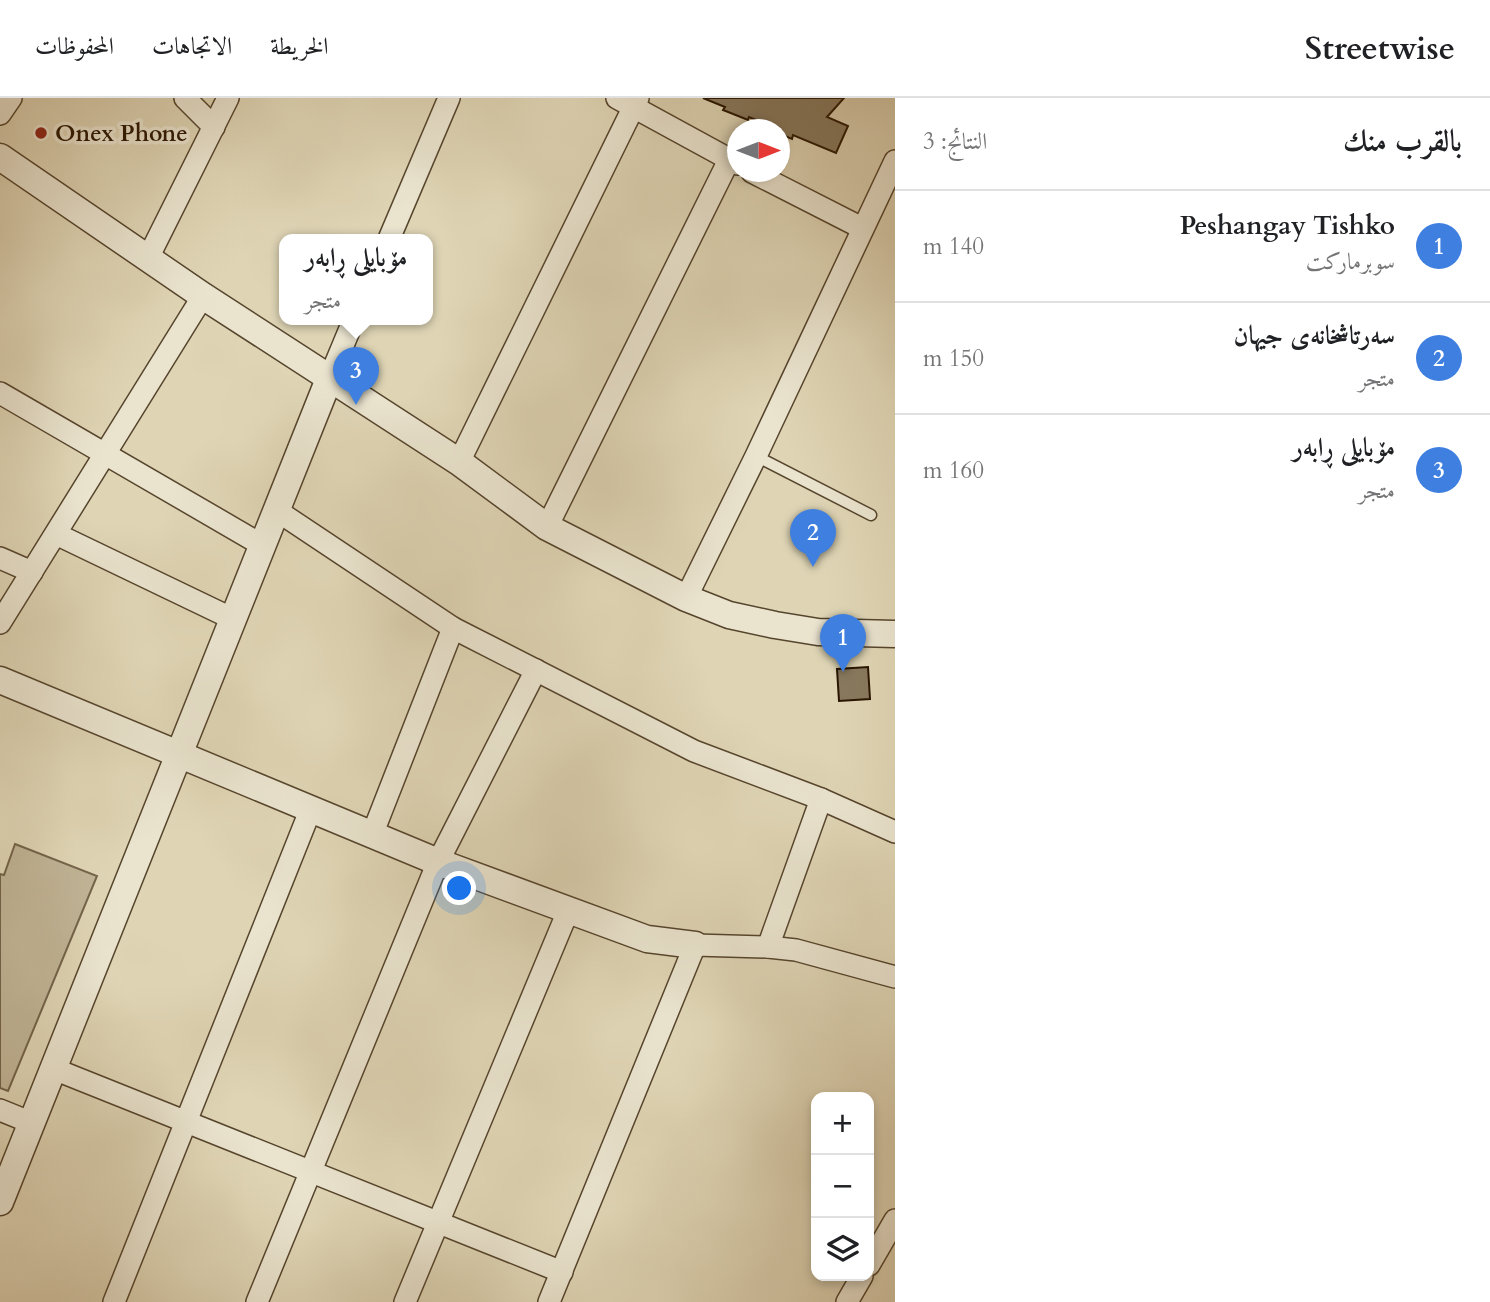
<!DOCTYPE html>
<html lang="ar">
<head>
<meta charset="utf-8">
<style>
	body { margin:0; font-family:Cardo,Amiri,serif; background:#f2f2f2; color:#202124; direction:rtl }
	.controls { position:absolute; right:21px; bottom:21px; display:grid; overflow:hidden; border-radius:14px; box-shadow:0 4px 10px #0003 }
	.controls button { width:63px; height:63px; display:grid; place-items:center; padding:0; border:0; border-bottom:2px solid #e0e0e0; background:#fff; color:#202124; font:35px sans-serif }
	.compass { position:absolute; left:727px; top:21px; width:63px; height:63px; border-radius:50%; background:#fff; box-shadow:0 4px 10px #0003; rotate:90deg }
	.you { position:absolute; left:460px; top:791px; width:24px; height:24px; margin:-18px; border:5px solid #fff; border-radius:50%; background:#1a73e8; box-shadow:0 0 0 10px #1a73e833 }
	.badge { display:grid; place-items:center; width:46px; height:46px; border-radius:50%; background:#1a73e8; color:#fff; font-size:23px; font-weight:700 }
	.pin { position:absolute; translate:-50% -58px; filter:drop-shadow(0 2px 4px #0008) }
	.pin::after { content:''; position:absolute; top:37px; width:24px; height:21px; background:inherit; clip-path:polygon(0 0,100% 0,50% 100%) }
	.popup { position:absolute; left:279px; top:136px; width:154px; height:91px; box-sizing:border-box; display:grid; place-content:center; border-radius:14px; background:#fff; filter:drop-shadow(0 2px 5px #0005); font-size:23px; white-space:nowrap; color:#757577 }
	.popup b { font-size:26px; color:#202124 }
	.popup::after { content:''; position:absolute; left:50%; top:100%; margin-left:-14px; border:14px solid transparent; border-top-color:#fff }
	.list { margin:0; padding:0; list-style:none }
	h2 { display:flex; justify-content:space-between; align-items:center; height:91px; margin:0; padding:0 28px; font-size:30px }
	h2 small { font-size:23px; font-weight:400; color:#757577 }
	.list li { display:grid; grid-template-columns:46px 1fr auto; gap:21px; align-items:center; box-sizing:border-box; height:112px; padding:0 28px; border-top:2px solid #e0e0e0 }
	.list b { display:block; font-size:26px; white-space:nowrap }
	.list p { margin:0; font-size:23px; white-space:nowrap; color:#757577 }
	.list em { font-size:23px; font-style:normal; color:#757577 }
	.icon { flex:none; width:38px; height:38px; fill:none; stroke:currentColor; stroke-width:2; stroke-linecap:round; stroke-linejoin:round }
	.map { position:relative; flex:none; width:895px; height:1204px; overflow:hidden; direction:ltr }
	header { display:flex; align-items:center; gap:42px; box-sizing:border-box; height:98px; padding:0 35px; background:#fff; border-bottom:2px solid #e0e0e0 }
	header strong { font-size:33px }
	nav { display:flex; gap:38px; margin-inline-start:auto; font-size:24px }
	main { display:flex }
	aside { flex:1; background:#fff }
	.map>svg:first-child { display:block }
	.green { fill:#c0b496; stroke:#74644b; stroke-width:2 }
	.building { fill:#88795e; stroke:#291500; stroke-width:2 }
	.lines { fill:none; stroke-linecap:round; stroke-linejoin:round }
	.service-casing { stroke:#56452d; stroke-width:13 }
	.minor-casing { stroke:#56452d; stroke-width:24 }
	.tertiary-casing { stroke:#56452d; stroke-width:29 }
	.service { stroke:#eae4cf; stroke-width:10 }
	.minor { stroke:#eae4cf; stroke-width:21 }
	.tertiary { stroke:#eae4cf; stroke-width:26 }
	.poi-dot { fill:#8f2418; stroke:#eae4cf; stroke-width:2.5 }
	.labels { text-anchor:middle; stroke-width:7; stroke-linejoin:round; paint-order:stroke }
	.poi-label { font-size:23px; font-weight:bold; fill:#291500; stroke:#eae4cf; text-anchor:start }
</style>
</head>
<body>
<header>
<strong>Streetwise</strong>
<nav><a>الخريطة</a><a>الاتجاهات</a><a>المحفوظات</a></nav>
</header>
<main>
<aside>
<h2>بالقرب منك<small>النتائج: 3</small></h2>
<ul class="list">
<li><span class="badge" style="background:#3f7fe0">1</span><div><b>Peshangay Tishko</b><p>سوبرماركت</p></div><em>140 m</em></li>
<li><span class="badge" style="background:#3f7fe0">2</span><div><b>سەرتاشخانەی جیهان</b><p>متجر</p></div><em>150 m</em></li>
<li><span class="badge" style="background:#3f7fe0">3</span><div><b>مۆبایلی ڕابەر</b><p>متجر</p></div><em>160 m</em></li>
</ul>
</aside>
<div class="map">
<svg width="895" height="1204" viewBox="0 0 895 1204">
	<rect width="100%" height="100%" fill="#dfd5b5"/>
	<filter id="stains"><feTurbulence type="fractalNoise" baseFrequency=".00286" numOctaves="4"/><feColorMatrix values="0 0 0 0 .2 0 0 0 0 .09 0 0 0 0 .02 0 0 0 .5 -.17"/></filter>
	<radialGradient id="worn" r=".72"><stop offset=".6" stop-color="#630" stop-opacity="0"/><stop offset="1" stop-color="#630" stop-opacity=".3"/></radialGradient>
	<path class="green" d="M15 746 97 778 8 993 0 990V776L4 777Z"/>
	<g class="building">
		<path d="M703 0H844L827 19 848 28 836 55 793 37 792 41 780 36V32H770V28L749 19 748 22 723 12 725 9Z"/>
		<path d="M868 569 870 601 839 603 837 571Z"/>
	</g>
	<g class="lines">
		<defs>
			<path id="service" d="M756 358 871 417"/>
			<g id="minor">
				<path d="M185 0 214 29"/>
				<path d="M617 0 738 66"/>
				<path d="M0 16 11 0"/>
				<path d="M752 74 862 130"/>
				<path d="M389 141 449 0"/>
				<path d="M148 160 228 0"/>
				<path d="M329 281 354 221"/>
				<path d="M0 295 262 447"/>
				<path d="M459 364 638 0"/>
				<path d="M276 412 453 530 694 653 821 701 895 734"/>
				<path d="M547 429 729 62"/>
				<path d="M56 436 233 521"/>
				<path d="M0 460 32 474"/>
				<path d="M686 500 756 358 895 63"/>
				<path d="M0 525 203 198"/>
				<path d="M372 737 453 530"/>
				<path d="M768 849 821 701"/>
				<path d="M54 971 562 1174"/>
				<path d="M0 1012 32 1025"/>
				<path d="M869 1167 895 1122"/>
				<path d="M114 1204 310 713"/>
				<path d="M257 1204 438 764 536 572"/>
				<path d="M405 1204 568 813"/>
				<path d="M549 1204 695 847 768 849 796 852 895 879"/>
				<path d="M847 1204 862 1178"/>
			</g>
			<g id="tertiary">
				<path d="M0 59 203 198 459 364 547 429 686 500 729 517 775 527 818 534 895 536"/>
				<path d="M0 582 438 764 647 841 695 847"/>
				<path d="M0 1104 329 281"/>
			</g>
		</defs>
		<use href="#service" class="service-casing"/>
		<use href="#minor" class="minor-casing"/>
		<use href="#tertiary" class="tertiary-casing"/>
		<use href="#service" class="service"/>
		<use href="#minor" class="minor"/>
		<use href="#tertiary" class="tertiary"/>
	</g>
	<circle class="poi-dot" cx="41" cy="35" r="7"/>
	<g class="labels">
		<g class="poi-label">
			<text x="55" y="43">Onex Phone</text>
		</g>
	</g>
	<rect width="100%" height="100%" filter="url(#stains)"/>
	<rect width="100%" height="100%" fill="url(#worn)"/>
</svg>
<div class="controls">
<button>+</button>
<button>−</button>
<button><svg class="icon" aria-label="layers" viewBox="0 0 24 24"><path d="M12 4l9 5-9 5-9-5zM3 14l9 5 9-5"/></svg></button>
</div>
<svg class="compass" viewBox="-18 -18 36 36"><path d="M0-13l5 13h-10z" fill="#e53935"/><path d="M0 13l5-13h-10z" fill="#757577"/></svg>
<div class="you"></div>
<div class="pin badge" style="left:843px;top:574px;background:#3f7fe0">1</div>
<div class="pin badge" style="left:813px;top:469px;background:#3f7fe0">2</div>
<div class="pin badge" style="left:356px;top:307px;background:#3f7fe0">3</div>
<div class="popup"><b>مۆبایلی ڕابەر</b>متجر</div>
</div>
</main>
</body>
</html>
